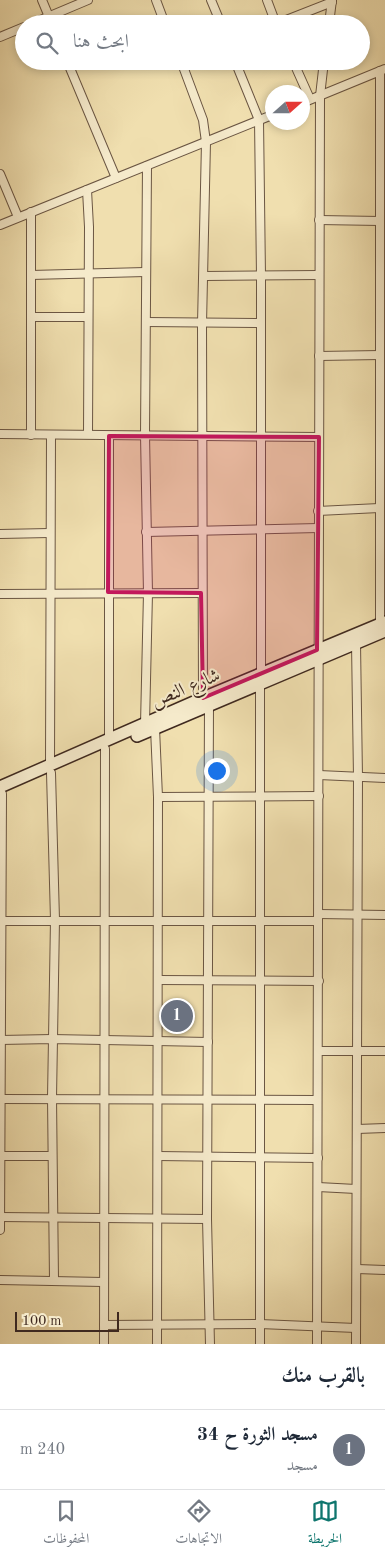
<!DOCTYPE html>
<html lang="ar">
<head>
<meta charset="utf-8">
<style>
	body { margin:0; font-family:"Old Standard TT",Amiri,serif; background:#f2f2f3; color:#1f2937; direction:rtl }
	.compass { position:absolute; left:265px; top:85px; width:45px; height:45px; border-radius:50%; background:#fff; box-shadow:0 2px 8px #0003; rotate:69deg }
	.scale { position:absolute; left:15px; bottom:12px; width:104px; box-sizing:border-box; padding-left:5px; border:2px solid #3f291f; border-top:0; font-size:14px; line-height:18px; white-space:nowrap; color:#3f291f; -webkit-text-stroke:4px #f5eacb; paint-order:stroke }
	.you { position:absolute; left:216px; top:770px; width:18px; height:18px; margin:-12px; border:4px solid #fff; border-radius:50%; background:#1a73e8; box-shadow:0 0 0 8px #1a73e833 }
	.badge { display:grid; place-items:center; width:32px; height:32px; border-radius:50%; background:#0f766e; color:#fff; font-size:16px; font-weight:700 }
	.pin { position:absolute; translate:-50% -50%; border:2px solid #fff; box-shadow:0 1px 5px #0006 }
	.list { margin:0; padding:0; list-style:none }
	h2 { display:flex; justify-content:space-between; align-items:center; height:65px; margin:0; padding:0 20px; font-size:21px }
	h2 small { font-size:16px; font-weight:400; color:#747a83 }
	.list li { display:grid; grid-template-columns:32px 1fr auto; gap:15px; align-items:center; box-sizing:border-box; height:80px; padding:0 20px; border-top:1px solid #e0e1e3 }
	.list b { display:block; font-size:19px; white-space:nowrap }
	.list p { margin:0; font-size:16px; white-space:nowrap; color:#747a83 }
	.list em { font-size:16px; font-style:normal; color:#747a83 }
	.icon { flex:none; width:28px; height:28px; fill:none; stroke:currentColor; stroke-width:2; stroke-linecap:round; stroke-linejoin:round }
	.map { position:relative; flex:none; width:385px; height:1344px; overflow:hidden; direction:ltr }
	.search { position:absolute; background:#fff; box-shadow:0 2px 8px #0003; left:15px; right:15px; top:15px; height:55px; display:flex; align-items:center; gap:12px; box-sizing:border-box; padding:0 18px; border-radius:28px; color:#747a83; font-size:19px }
	.sheet { height:145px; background:#fff }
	nav { display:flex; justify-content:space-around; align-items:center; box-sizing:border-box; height:70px; border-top:1px solid #e0e1e3; background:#fff; font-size:14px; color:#747a83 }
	nav a { display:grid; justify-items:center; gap:2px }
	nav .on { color:#0f766e }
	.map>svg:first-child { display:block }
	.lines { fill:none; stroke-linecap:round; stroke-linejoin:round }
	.minor-casing { stroke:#6b5643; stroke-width:10 }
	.secondary-casing { stroke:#3f291f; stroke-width:14 }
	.minor { stroke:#f5eacb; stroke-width:8 }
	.secondary { stroke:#f5eacb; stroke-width:11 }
	.marked { fill:#c2185b; fill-opacity:0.2; stroke:#c2185b; stroke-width:4; stroke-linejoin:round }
	.labels { text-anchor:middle; stroke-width:4; stroke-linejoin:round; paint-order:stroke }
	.street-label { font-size:19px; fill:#3f291f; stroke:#f5eacb }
</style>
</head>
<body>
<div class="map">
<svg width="385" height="1344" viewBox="0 0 385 1344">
	<rect width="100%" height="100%" fill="#f0dfaf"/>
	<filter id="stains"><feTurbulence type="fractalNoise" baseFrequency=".004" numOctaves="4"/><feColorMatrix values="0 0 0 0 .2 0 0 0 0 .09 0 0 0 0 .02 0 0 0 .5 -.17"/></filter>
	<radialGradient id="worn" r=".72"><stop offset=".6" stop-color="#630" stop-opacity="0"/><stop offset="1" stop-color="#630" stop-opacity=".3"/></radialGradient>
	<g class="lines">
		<defs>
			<g id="minor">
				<path d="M42 0 52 24"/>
				<path d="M156 0 165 24"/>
				<path d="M211 0 221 24"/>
				<path d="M267 0 276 24"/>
				<path d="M31 24 88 0"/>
				<path d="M276 24 332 2"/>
				<path d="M329 24 332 0"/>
				<path d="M0 37 24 27"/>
				<path d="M67 61 116 178"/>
				<path d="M181 61 203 120 206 142 202 324 203 698"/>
				<path d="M235 61 259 120 261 276V674"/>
				<path d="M293 61 310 99"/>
				<path d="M302 103 385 69"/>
				<path d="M0 174 18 217"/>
				<path d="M87 190 89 227 88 434"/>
				<path d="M319 220 380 221"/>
				<path d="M0 225 272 115"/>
				<path d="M31 275 145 272"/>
				<path d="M205 276 319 275"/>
				<path d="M32 317H88"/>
				<path d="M146 322 260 323"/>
				<path d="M319 356 380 355"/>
				<path d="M0 434 319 437"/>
				<path d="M31 435V212"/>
				<path d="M318 511 379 508"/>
				<path d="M146 532 318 528"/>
				<path d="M0 534 49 533"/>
				<path d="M0 594 201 593"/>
				<path d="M380 624V71"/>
				<path d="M356 643 358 777 356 1344"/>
				<path d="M209 705 207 1219 210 1344"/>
				<path d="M145 724 148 593 145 435 147 166"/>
				<path d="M155 728 158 797 157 1344"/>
				<path d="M109 739V436"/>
				<path d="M50 765 51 435"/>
				<path d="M51 773 55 920 52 1098 54 1280"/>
				<path d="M319 775 385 778"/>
				<path d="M158 797 319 796"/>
				<path d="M319 914 385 915"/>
				<path d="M0 921H318"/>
				<path d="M158 980 319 981"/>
				<path d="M0 1040 52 1039 208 1042"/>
				<path d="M318 1051H385"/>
				<path d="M0 1099 317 1100"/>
				<path d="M357 1129 385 1128"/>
				<path d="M0 1156H52"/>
				<path d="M158 1156 318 1158"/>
				<path d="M318 1187 356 1189"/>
				<path d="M0 1217 207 1219"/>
				<path d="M0 1230 2 794"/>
				<path d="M357 1269 385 1270"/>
				<path d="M0 1280 103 1282"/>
				<path d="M104 1325 260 1324 356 1328"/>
				<path d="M104 1344 105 749"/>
				<path d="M260 1344V683"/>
				<path d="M317 1344 320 96 324 61"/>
			</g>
			<g id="secondary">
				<path d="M137 736 385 631"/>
				<path d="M0 787 203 698 385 622"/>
			</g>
		</defs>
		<use href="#minor" class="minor-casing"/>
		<use href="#secondary" class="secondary-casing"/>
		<use href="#minor" class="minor"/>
		<use href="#secondary" class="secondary"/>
	</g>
	<path class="marked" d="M109 436 319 437 317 650 203 698 201 593 108 592Z"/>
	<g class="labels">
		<g class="street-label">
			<text transform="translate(185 687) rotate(-23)" y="7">شارع النص</text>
		</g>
	</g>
	<rect width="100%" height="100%" filter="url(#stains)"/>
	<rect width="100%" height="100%" fill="url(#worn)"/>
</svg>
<svg class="compass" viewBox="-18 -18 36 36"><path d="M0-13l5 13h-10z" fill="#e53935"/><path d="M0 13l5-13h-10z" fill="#747a83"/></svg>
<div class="scale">100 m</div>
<div class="you"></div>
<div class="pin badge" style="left:177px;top:1016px;background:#6b7280">1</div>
<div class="search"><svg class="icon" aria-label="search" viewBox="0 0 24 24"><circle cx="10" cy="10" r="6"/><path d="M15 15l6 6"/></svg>ابحث هنا</div>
</div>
<section class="sheet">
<h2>بالقرب منك<small></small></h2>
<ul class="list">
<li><span class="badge" style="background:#6b7280">1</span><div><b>مسجد الثورة ح 34</b><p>مسجد</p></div><em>240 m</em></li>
</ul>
</section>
<nav>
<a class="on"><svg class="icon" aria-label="map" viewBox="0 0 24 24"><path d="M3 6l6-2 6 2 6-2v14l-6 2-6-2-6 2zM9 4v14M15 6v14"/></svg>الخريطة</a>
<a><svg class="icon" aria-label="directions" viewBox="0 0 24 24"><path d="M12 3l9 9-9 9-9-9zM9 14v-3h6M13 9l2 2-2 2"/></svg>الاتجاهات</a>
<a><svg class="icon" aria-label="saved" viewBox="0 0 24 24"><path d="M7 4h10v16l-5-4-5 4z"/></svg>المحفوظات</a>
</nav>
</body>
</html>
